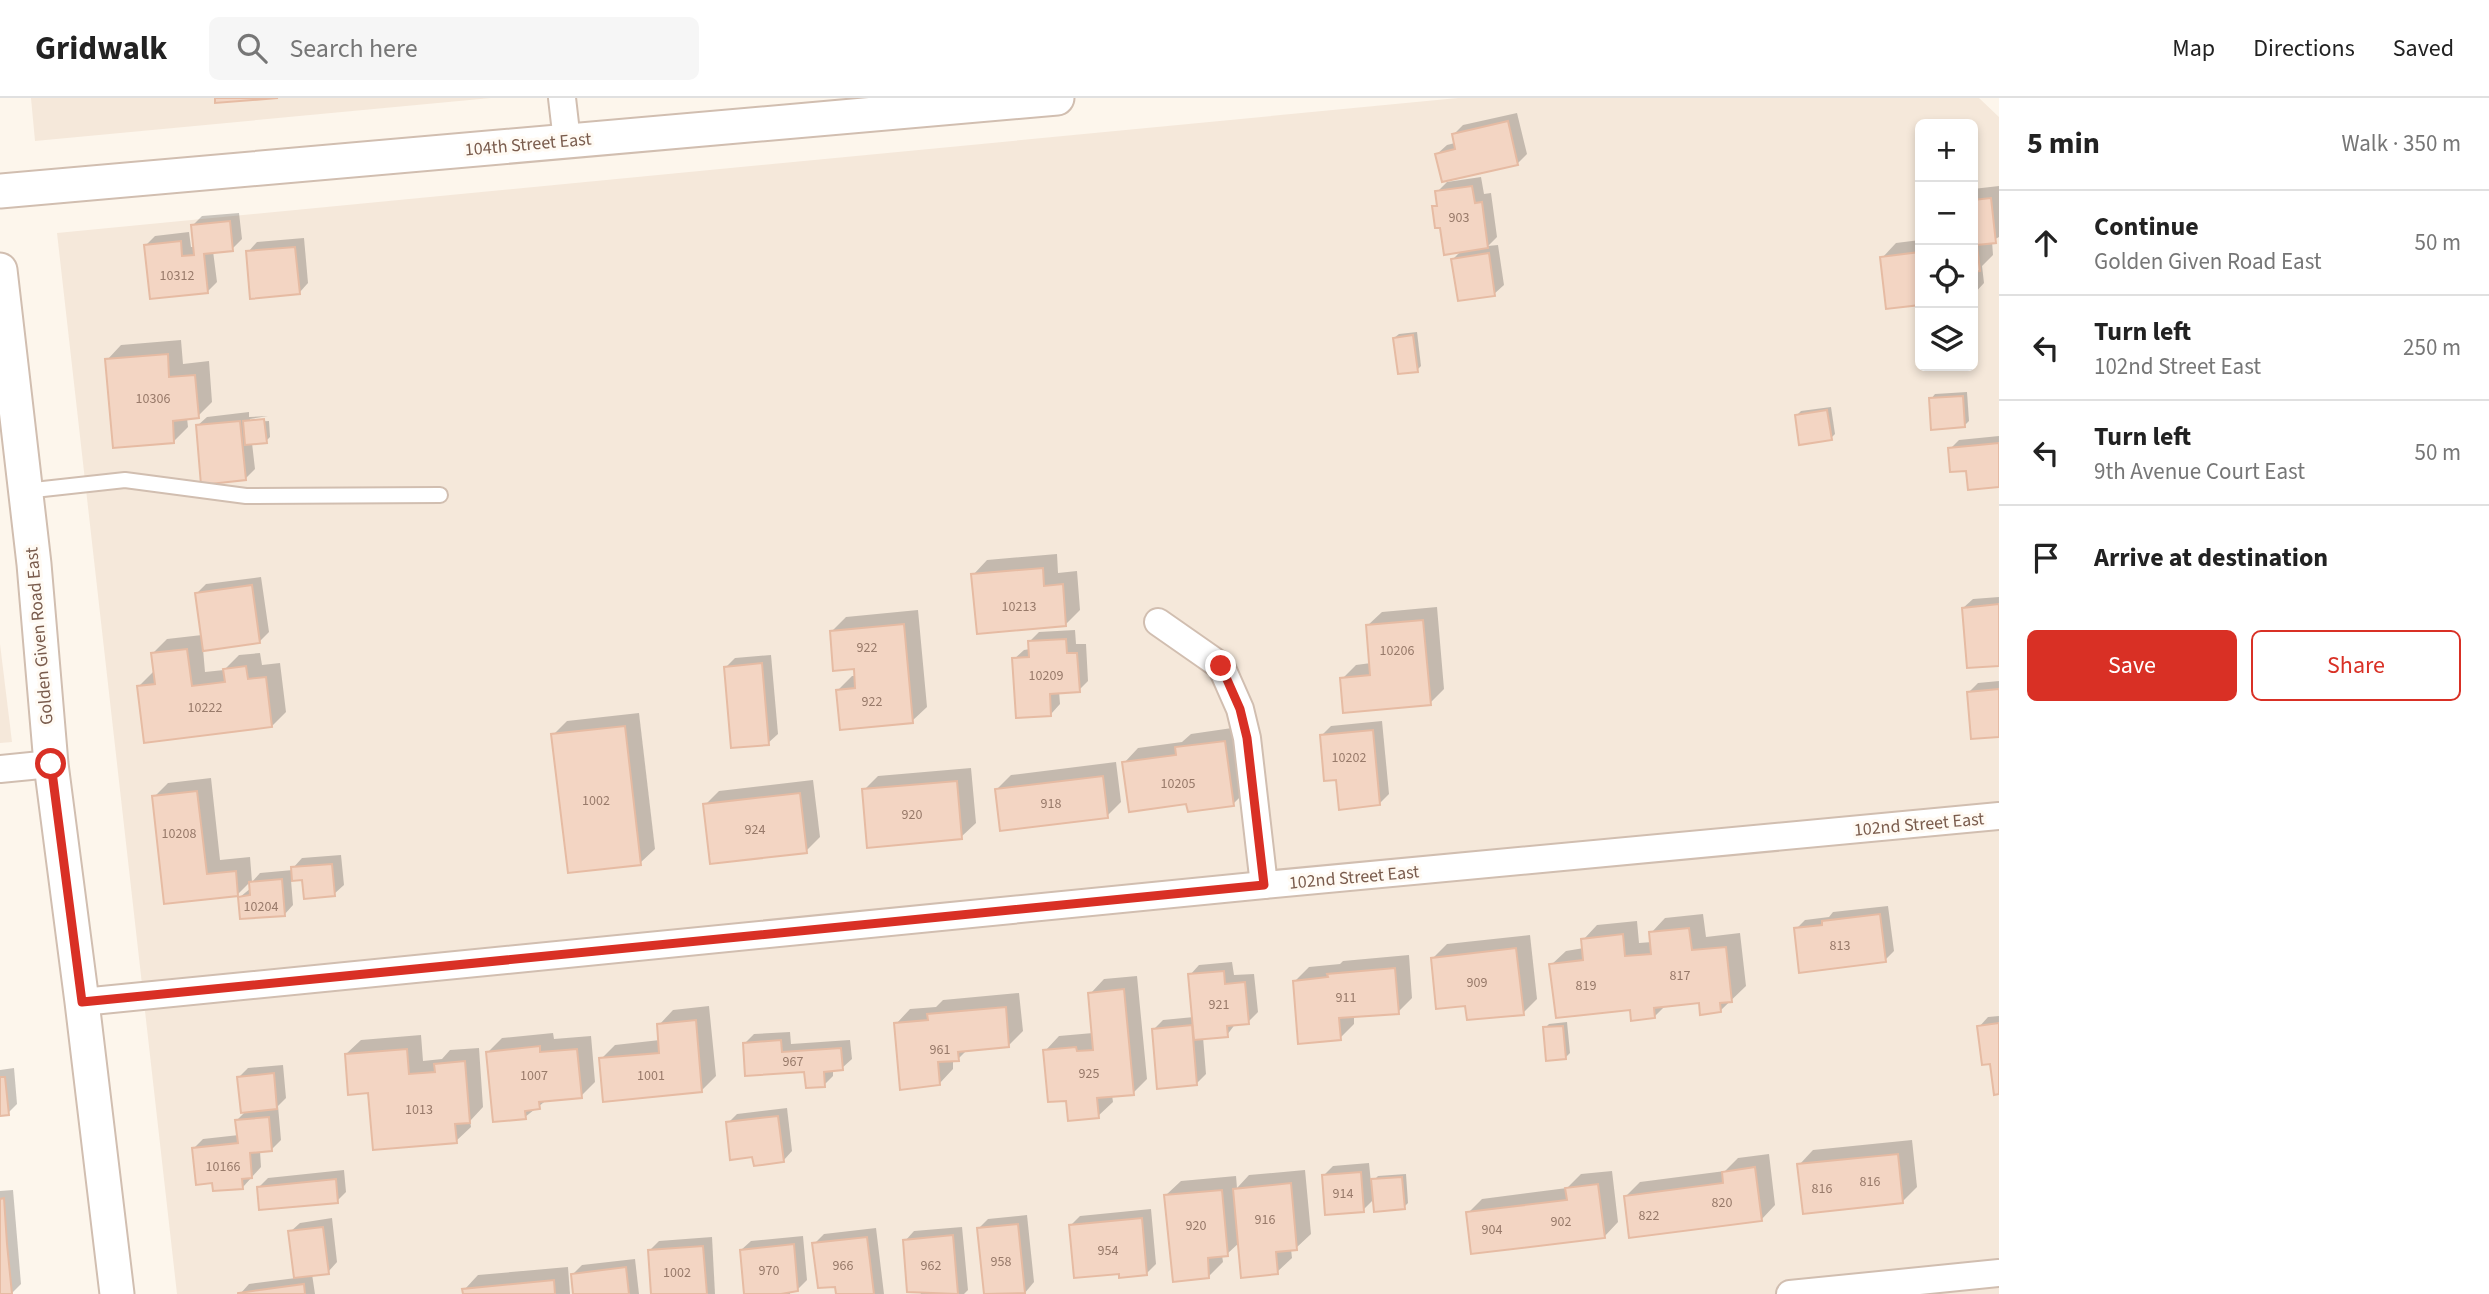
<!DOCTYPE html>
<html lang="en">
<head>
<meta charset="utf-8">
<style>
	body { margin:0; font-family:"Source Sans 3",sans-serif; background:#f6f6f6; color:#222 }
	.controls { position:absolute; right:21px; top:21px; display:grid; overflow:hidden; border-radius:10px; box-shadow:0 4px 10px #0003 }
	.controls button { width:63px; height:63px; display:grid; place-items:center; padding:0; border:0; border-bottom:2px solid #e0e0e0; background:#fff; color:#222; font:35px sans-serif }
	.stop { position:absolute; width:21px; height:21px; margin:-16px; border:5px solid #d93025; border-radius:50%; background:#fff }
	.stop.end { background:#d93025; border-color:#fff; box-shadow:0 2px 7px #0008 }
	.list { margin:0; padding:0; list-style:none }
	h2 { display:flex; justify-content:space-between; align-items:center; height:91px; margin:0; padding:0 28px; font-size:30px }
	h2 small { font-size:23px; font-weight:400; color:#767676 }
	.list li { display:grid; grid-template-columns:46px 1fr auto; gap:21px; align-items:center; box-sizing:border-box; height:105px; padding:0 28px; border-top:2px solid #e0e0e0 }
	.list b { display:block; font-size:26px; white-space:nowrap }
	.list p { margin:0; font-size:23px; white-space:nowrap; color:#767676 }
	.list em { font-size:23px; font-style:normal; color:#767676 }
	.actions { display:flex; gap:14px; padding:21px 28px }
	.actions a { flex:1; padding:16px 0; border:2px solid #d93025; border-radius:10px; text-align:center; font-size:24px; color:#d93025 }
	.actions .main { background:#d93025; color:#fff }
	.icon { flex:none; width:38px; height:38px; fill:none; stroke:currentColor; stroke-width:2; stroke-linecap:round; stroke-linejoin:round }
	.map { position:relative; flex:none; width:1999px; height:1196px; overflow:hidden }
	header { display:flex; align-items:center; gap:42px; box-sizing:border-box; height:98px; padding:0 35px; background:#fff; border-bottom:2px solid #e0e0e0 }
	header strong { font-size:33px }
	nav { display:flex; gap:38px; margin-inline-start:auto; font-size:24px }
	.search { width:490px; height:63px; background:#f6f6f6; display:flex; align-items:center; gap:18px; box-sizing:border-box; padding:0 24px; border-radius:10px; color:#767676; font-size:26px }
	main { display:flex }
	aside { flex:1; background:#fff }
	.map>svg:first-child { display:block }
	.residential { fill:#f5e8da; fill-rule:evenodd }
	.shadow { fill:#0003 }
	.building { fill:#f3d5c3; stroke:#e6bba3; stroke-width:2 }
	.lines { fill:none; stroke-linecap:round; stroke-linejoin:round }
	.service-casing { stroke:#d1beb0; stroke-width:18 }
	.minor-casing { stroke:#d1beb0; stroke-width:30 }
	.tertiary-casing { stroke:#d1beb0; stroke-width:37 }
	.service { stroke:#fff; stroke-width:14 }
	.minor { stroke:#fff; stroke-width:26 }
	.tertiary { stroke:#fff; stroke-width:33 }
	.route { stroke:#d93025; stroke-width:9 }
	.labels { text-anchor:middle; stroke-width:6; stroke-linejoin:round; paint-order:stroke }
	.number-label { font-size:14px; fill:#987a6a }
	.street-label { font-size:18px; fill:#7a5c4d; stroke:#fffaf3 }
</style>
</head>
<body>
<header>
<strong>Gridwalk</strong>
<div class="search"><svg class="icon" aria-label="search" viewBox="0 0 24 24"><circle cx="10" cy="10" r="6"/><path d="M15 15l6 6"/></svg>Search here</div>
<nav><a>Map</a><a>Directions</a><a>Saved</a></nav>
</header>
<main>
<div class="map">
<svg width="1999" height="1196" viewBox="0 0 1999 1196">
	<rect width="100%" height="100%" fill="#fdf6ec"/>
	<g class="residential">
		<path d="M31 0H491L35 43Z"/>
		<path d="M1458 0H1979L1999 19V1196H177L57 135ZM1920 26H1973V268H1920Z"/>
		<path d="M0 546 12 644 0 645Z"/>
	</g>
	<g class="shadow">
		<path d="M1517 15 1527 56 1517 66 1437 56 1447 47 1455 45 1454 36 1463 27Z"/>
		<path d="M1481 79 1484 96 1491 95 1497 139 1488 148 1498 147 1504 187 1494 196 1453 161 1462 152 1442 128 1434 109 1439 104 1437 94 1447 84Z"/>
		<path d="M1999 88V139L1992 143 1993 157 1982 168 1984 185 1973 197V91Z"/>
		<path d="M239 115 242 141 232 151 213 153 217 184 207 194 146 147 155 138 189 134 191 149H195L192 128 202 118Z"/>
		<path d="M304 140 308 185 299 195 248 154 257 144Z"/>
		<path d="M1920 142V205L1887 209 1882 160 1896 145Z"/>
		<path d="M1417 234 1421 268 1417 272 1394 240 1399 236Z"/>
		<path d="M181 242 183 266 209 263 212 304 198 318 187 320 188 329 174 343 107 262 121 247Z"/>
		<path d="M1967 294 1969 323 1964 328 1931 301 1935 296Z"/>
		<path d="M1831 309 1835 336 1831 340 1797 317 1801 313Z"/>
		<path d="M249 314V319L268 318 250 321V324L269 323 270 339 266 343 252 345 255 371 245 381 197 328 207 319Z"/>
		<path d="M1999 338V387L1967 371 1950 351 1959 342Z"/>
		<path d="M1057 456 1058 475 1077 473 1080 512 1066 526 973 477 987 462Z"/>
		<path d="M261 479 269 534 259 544 203 551 205 574 224 572 239 557 260 555 262 567 280 565 286 614 272 628 139 588 153 574V555L167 541 202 537 197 495 206 486Z"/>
		<path d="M1999 499V566L1963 510 1973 501Z"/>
		<path d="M1437 509 1444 591 1430 605 1342 581 1356 567 1371 565 1367 528 1382 514Z"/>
		<path d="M918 512 927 609 912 623 838 592 852 578H856L855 569 831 534 846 519Z"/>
		<path d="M1075 532 1076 546H1086L1088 583 1079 592 1059 593 1060 606 1051 616 1014 561 1024 552 1030 551 1029 544 1039 534Z"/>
		<path d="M771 557 778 636 768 645 726 569 735 560Z"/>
		<path d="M1999 583V637L1968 595 1978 585Z"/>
		<path d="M639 615 655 751 640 765 553 637 567 623Z"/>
		<path d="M1382 623 1389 696 1379 706 1338 680 1321 638 1331 628Z"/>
		<path d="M1239 629 1247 692 1233 706 1188 704 1124 665 1138 650 1182 644 1191 636Z"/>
		<path d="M1116 664 1121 704 1107 718 997 691 1011 677Z"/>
		<path d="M971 670 976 725 961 739 864 692 878 678Z"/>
		<path d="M211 680 220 762 250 759 252 784 260 775 293 772V770L302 760 341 757 344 787 334 796 304 780 291 782 293 807 284 817 240 799 251 790V783L238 796 166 804 154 699 168 685Z"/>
		<path d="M813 682 820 739 806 753 705 707 719 693Z"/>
		<path d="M1888 808 1894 853 1885 862 1796 831 1805 822 1829 819 1833 814Z"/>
		<path d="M1703 816 1706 839 1740 835 1746 888 1720 913 1700 903 1666 907 1654 919 1632 910 1551 867 1566 853 1584 850 1583 842 1597 827 1637 823 1639 845 1652 844 1651 835 1665 820Z"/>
		<path d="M1530 837 1537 901 1523 915 1467 906 1433 860 1447 846Z"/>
		<path d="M1409 857 1412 900 1398 914 1354 918V926L1340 940 1295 883 1309 869 1340 866 1343 863Z"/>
		<path d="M1232 864 1234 877 1254 876 1258 914 1248 924 1236 925 1227 937 1203 939 1206 976 1197 985 1154 931 1163 922 1194 919 1190 877 1199 867Z"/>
		<path d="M1137 878 1147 981 1133 995 1112 997 1113 1004 1098 1018 1068 1001 1045 953 1059 938 1093 935 1090 896 1104 881Z"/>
		<path d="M1019 895 1023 933 1009 947 968 951 958 961H953V971L939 986 896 926 910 911 936 909 943 902Z"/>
		<path d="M709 908 716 978 701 993 601 961 615 947 660 942 659 927 673 912Z"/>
		<path d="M1999 918V994L1991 964 1979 929 1988 919Z"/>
		<path d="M1567 924 1570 955 1566 959 1545 930 1549 926Z"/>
		<path d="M790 934 791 946 850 942 852 961 842 970 833 971V978L824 987 806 972 744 946 754 936Z"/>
		<path d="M553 935 554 941 591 938 595 984 581 998 548 1001 525 1019 488 954 502 940Z"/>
		<path d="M421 937 423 963 442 961 450 952 479 950 483 1009 470 1023 471 1029 456 1043 370 993 346 956 361 942Z"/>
		<path d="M283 967 286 1000 278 1008 281 1042 271 1052 260 1053 261 1069 243 1089 213 1083 194 1050 203 1041 239 1037 237 1022 247 1012 239 979 248 970Z"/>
		<path d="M14 970 17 1006 8 1015 0 1016V972Z"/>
		<path d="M787 1010 792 1053 783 1063 754 1057 728 1025 737 1016Z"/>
		<path d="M1912 1042 1917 1089 1903 1103 1799 1067 1813 1052Z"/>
		<path d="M1769 1056 1775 1107 1761 1122 1626 1098 1640 1084 1725 1073 1738 1060Z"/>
		<path d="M1369 1065 1371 1085 1378 1078 1406 1076 1408 1105 1404 1109 1375 1100 1363 1112 1324 1077 1333 1068Z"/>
		<path d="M344 1072 346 1094 337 1103 259 1089 268 1080Z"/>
		<path d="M1305 1072 1311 1136 1296 1150 1291 1151 1292 1160 1277 1174 1240 1144 1227 1156 1222 1157 1223 1164 1208 1179 1166 1097 1181 1083 1236 1078 1237 1090 1249 1077Z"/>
		<path d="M1612 1073 1618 1124 1604 1139 1468 1115 1482 1101 1567 1090 1581 1076Z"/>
		<path d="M13 1092 21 1186 11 1196H0V1093Z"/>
		<path d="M1151 1111 1156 1166 1147 1175 1120 1174 1070 1128 1080 1118Z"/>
		<path d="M1027 1117 1034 1184 1024 1196H986L979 1130 988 1121Z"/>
		<path d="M332 1120 337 1164 328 1174 312 1176 315 1196H240L249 1186 296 1180 290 1134 300 1125Z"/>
		<path d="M962 1129 968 1192 964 1196H921L905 1143 914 1133Z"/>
		<path d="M876 1130 884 1196H838L837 1187 814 1146 824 1136Z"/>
		<path d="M803 1138 807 1182 798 1191 790 1192V1196H745L741 1152 751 1143Z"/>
		<path d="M712 1139 715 1196H653L650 1152 659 1143Z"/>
		<path d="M635 1161 639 1196H575L573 1176 582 1167Z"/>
		<path d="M568 1169 570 1196H464V1192L478 1177Z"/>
	</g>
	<g class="building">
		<path d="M215 0H278L215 5Z"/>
		<path d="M1508 23 1518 67 1442 84 1435 56 1455 51 1452 36Z"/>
		<path d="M1472 88 1475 105 1482 104 1488 150 1444 157 1440 130H1435L1432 108H1437L1435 93Z"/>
		<path d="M1991 100 1996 145 1977 147 1980 173 1973 174V102Z"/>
		<path d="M230 123 233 153 204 156 208 195 150 201 144 147 181 143 182 158 194 157 191 127Z"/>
		<path d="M295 149 300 196 250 201 246 153Z"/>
		<path d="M1920 154V207L1886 211 1880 159Z"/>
		<path d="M1489 155 1495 198 1458 203 1451 161Z"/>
		<path d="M1413 237 1418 274 1398 276 1393 240Z"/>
		<path d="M168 256 169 279 195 277 199 320 173 323 174 345 113 350 105 261Z"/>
		<path d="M1963 298 1965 329 1931 332 1929 300Z"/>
		<path d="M1827 312 1832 342 1799 347 1795 317Z"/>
		<path d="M264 321 267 345 245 347 243 323Z"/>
		<path d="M240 323 246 382 201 387 196 327Z"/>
		<path d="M1999 345V389L1968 392 1966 373 1950 374 1948 350Z"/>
		<path d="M1043 470 1044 488 1063 486 1066 528 977 536 971 476Z"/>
		<path d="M252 487 260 545 203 553 195 495Z"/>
		<path d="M1999 506V568L1967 570 1962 510Z"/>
		<path d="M1423 522 1431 607 1343 615 1340 580 1370 577 1366 527Z"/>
		<path d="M904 526 913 625 840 632 836 592 855 590 854 571 833 573 830 533Z"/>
		<path d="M1066 541 1067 555H1077L1080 594 1050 596 1051 618 1016 620 1012 560 1029 559 1028 543Z"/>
		<path d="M187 551 192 588 225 584 223 571 246 568 248 581 266 579 272 629 144 645 137 588 155 586 151 555Z"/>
		<path d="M762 565 769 647 731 650 724 569Z"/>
		<path d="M1999 591V639L1971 641 1967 594Z"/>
		<path d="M625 628 641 767 568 775 551 636Z"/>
		<path d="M1373 632 1380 707 1339 712 1336 682 1324 683 1320 637Z"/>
		<path d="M1225 643 1234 708 1188 714 1186 706 1129 714 1122 664 1176 657 1175 649Z"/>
		<path d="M1103 678 1108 720 1000 733 995 691Z"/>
		<path d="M957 683 962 741 867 750 862 691Z"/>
		<path d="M197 693 207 776 236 773 238 798 164 806 152 698Z"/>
		<path d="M800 695 807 755 710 766 703 706Z"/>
		<path d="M332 766 335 798 304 801 302 782 292 783 291 769Z"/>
		<path d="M282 781 285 818 240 821 238 799 250 797 249 784Z"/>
		<path d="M1880 816 1886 864 1799 875 1794 830 1822 827V823Z"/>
		<path d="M1689 830 1692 852 1726 849 1732 904 1720 905 1721 914 1700 917 1699 905 1654 910 1655 920 1631 923 1630 912 1556 920 1549 866 1583 862 1581 841 1623 836 1625 858 1651 856 1649 834Z"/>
		<path d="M1516 850 1524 917 1467 922 1465 908 1436 911 1431 860Z"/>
		<path d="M1395 870 1399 916 1339 920 1341 942 1298 946 1293 883 1328 879 1327 876Z"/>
		<path d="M1224 873 1225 886 1245 884 1249 926 1227 928 1228 939 1194 942 1188 876Z"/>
		<path d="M1124 891 1134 997 1097 1000 1099 1020 1068 1023 1066 1003 1048 1004 1043 952 1076 949 1077 953 1093 952 1088 895Z"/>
		<path d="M1006 909 1009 949 958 954 959 963 938 964 940 987 900 992 894 925 928 922 927 916Z"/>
		<path d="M696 922 702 994 603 1004 599 960 659 955 657 926Z"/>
		<path d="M1999 925V996L1994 997 1990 966 1982 967 1977 928Z"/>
		<path d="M1192 927 1197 987 1157 991 1152 931Z"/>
		<path d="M1563 928 1566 961 1546 963 1543 929Z"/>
		<path d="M781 942 782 954 841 950 843 972 824 974 825 989 806 990 804 974 745 978 743 945Z"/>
		<path d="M540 948V954L577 951 582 1000 539 1004 540 1011 525 1013 526 1021 493 1024 486 954Z"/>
		<path d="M407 951 409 976 435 974 434 966 465 963 470 1025 455 1026 457 1045 373 1052 368 995 348 997 345 956Z"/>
		<path d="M274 975 277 1011 241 1015 237 979Z"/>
		<path d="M0 979H5L9 1017 0 1018Z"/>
		<path d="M778 1018 784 1064 754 1068 752 1059 730 1062 726 1024Z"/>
		<path d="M269 1019 272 1053 250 1055 252 1080 242 1081 243 1091 213 1093 212 1085 196 1087 192 1050 238 1045 235 1022Z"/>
		<path d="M1898 1056 1903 1105 1803 1116 1797 1066Z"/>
		<path d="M1755 1069 1762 1123 1629 1140 1624 1098 1723 1085 1722 1074Z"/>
		<path d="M1361 1074 1364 1114 1325 1117 1322 1077Z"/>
		<path d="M1402 1079 1405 1111 1374 1114 1371 1081Z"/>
		<path d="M336 1081 338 1105 259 1112 257 1089Z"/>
		<path d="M1291 1085 1297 1152 1276 1154 1278 1176 1241 1180 1233 1091Z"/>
		<path d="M1598 1086 1605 1140 1471 1156 1466 1114 1567 1102 1565 1090Z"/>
		<path d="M1222 1092 1228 1158 1208 1160 1209 1180 1173 1184 1164 1097Z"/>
		<path d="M4 1100 7 1146 12 1196H0V1101Z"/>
		<path d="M1142 1120 1147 1177 1119 1180V1176L1074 1180 1069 1127Z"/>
		<path d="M1018 1126 1025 1195 984 1196 977 1130Z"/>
		<path d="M323 1129 329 1176 294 1180 288 1133Z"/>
		<path d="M953 1137 958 1196 907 1194 903 1142Z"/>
		<path d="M867 1139 874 1196H836L835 1189 818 1190 812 1145Z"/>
		<path d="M794 1146 798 1193 781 1196H744L740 1152Z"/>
		<path d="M703 1148 707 1196H651L648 1152Z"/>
		<path d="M626 1169 629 1196H573L571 1176Z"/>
		<path d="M554 1182 555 1196H463L462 1191Z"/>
		<path d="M304 1186 305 1196H238V1195Z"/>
	</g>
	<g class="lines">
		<defs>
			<path id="service" d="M25 393 125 382 246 398 440 397"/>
			<g id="minor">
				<path d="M562 0 567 43"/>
				<path d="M1158 524 1221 568 1240 611 1247 640 1264 787"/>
				<path d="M0 671 51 666"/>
				<path d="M82 904 1264 787 1999 718"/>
				<path d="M1790 1196 1999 1175"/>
			</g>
			<g id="tertiary">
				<path d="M0 93 1057 0"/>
				<path d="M0 172 34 466 51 666 82 904 117 1196"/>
			</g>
		</defs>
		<use href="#service" class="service-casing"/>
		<use href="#minor" class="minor-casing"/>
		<use href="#tertiary" class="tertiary-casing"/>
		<use href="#service" class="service"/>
		<use href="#minor" class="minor"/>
		<use href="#tertiary" class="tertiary"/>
	</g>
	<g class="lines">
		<path class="route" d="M51 666 82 904 1264 787 1247 640 1240 611 1221 568"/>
	</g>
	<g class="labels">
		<g class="number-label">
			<text x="1459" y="124">903</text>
			<text x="177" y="182">10312</text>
			<text x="153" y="305">10306</text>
			<text x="1019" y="513">10213</text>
			<text x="867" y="554">922</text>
			<text x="1397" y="557">10206</text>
			<text x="1046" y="582">10209</text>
			<text x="872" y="608">922</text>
			<text x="205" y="614">10222</text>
			<text x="1349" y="664">10202</text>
			<text x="1178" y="690">10205</text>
			<text x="596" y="707">1002</text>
			<text x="1051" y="710">918</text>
			<text x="912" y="721">920</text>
			<text x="755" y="736">924</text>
			<text x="179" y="740">10208</text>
			<text x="261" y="813">10204</text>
			<text x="1840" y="852">813</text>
			<text x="1680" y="882">817</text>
			<text x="1477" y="889">909</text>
			<text x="1586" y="892">819</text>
			<text x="1346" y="904">911</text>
			<text x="1219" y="911">921</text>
			<text x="940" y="956">961</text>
			<text x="793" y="968">967</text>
			<text x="1089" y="980">925</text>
			<text x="534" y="982">1007</text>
			<text x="651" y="982">1001</text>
			<text x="419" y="1016">1013</text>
			<text x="223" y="1073">10166</text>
			<text x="1870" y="1088">816</text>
			<text x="1822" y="1095">816</text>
			<text x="1343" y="1100">914</text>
			<text x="1722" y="1109">820</text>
			<text x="1649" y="1122">822</text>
			<text x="1265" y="1126">916</text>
			<text x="1561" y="1128">902</text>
			<text x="1196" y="1132">920</text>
			<text x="1492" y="1136">904</text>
			<text x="1108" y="1157">954</text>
			<text x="1001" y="1168">958</text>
			<text x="843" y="1172">966</text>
			<text x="931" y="1172">962</text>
			<text x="769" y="1177">970</text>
			<text x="677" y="1179">1002</text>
		</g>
		<g class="street-label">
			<text transform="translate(528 46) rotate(-5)" y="6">104th Street East</text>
			<text transform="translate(39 538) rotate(-95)" y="6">Golden Given Road East</text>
			<text transform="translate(1919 726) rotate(-5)" y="6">102nd Street East</text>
			<text transform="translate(1354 779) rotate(-5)" y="6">102nd Street East</text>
		</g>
	</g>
</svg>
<div class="controls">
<button>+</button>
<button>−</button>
<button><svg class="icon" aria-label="locate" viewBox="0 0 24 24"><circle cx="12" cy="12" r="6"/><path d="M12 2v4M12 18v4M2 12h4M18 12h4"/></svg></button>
<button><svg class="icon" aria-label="layers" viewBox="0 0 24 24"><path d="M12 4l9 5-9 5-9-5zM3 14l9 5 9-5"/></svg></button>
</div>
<div class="stop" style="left:51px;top:666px"></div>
<div class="stop end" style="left:1221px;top:568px"></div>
</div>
<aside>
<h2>5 min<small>Walk · 350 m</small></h2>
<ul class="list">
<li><svg class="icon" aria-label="ahead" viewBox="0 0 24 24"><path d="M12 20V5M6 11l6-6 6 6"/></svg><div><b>Continue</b><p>Golden Given Road East</p></div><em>50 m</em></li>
<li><svg class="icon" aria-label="left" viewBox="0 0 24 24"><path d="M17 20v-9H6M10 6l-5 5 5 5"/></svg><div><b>Turn left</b><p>102nd Street East</p></div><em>250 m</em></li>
<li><svg class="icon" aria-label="left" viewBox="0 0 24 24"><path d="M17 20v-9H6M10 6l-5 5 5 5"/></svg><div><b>Turn left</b><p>9th Avenue Court East</p></div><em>50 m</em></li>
<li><svg class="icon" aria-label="arrive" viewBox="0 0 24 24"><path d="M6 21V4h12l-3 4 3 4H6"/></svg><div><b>Arrive at destination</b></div></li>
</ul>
<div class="actions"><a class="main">Save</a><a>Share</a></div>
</aside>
</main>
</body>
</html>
